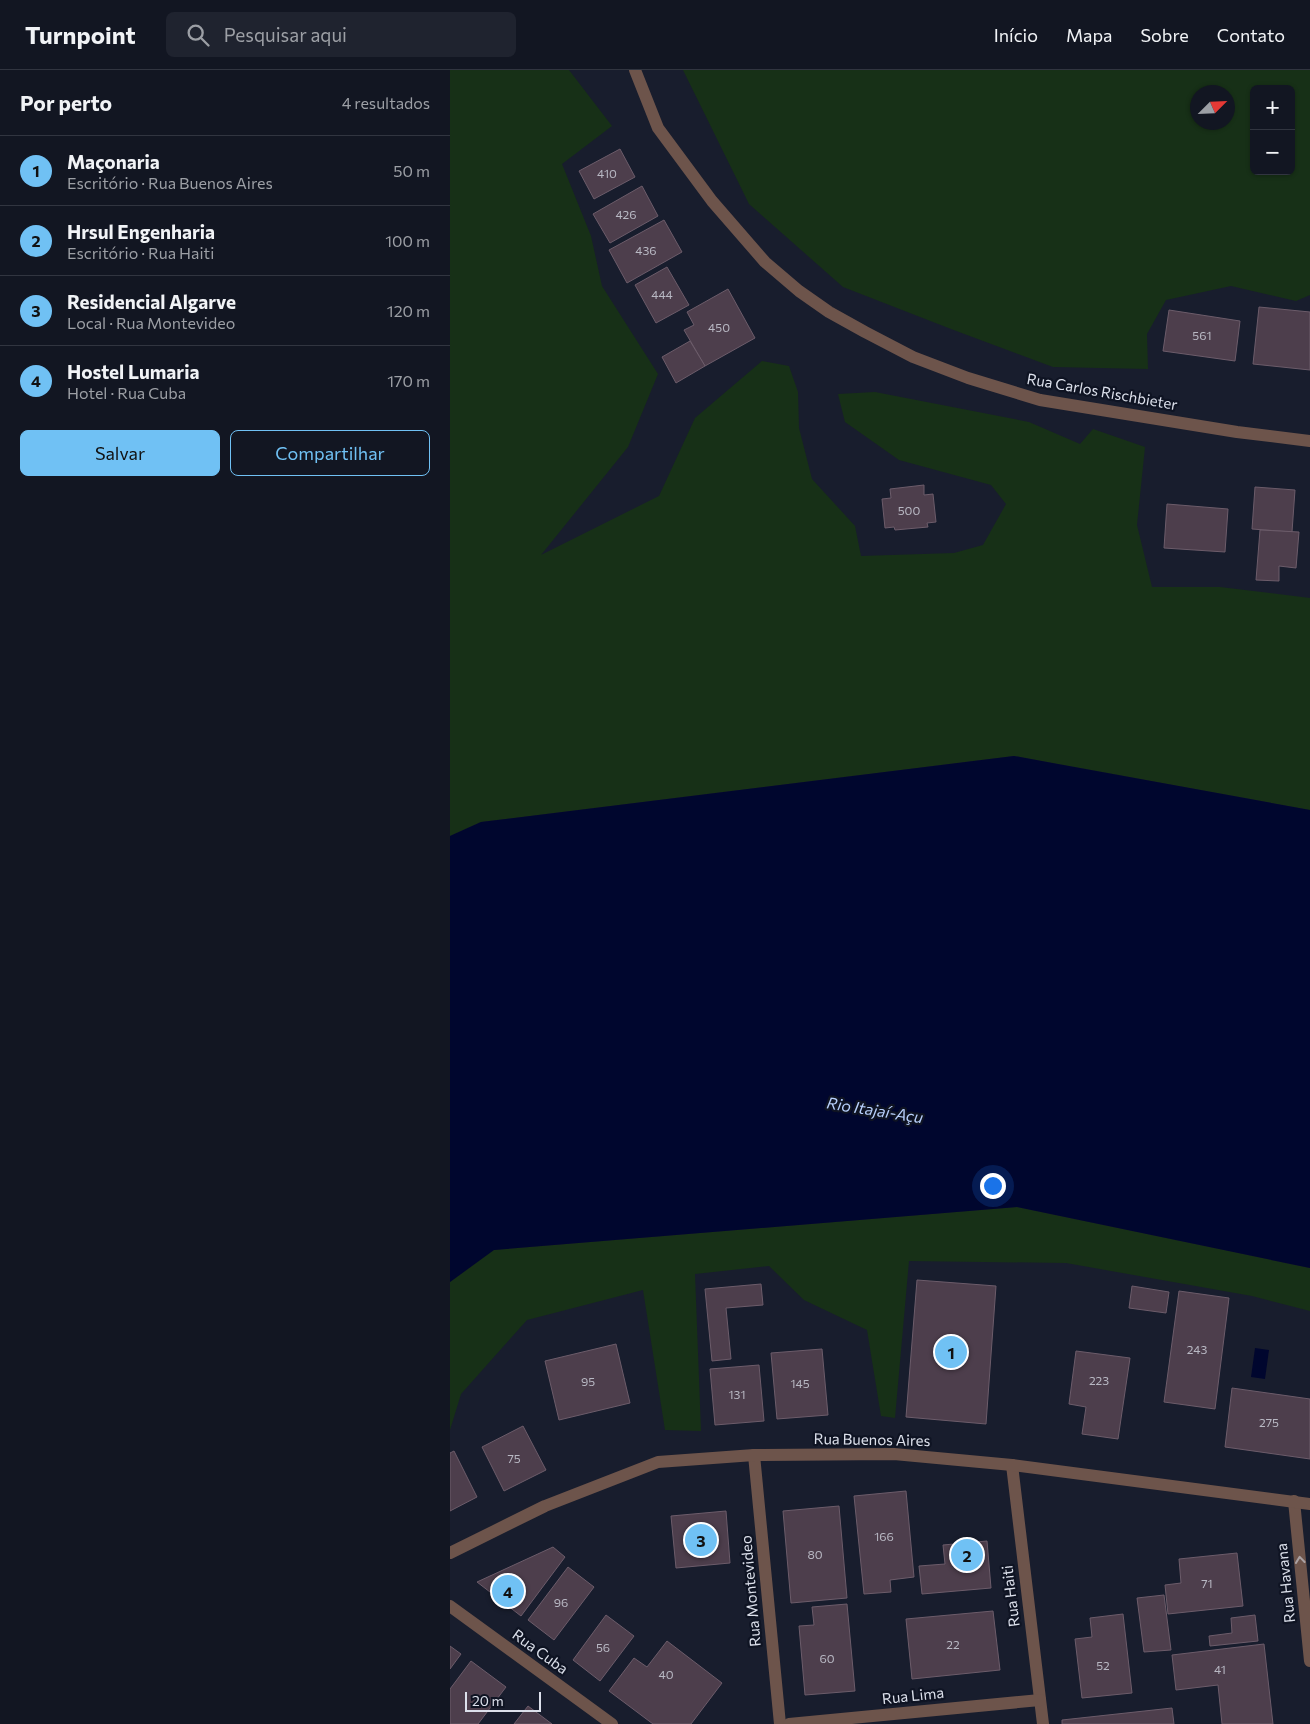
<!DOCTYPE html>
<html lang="pt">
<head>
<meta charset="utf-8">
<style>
	body { margin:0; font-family:Commissioner,sans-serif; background:#1f232f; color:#f1f3f6 }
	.controls { position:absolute; right:15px; top:15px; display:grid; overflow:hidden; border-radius:8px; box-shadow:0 1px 4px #0004 }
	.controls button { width:45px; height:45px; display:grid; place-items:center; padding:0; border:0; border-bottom:1px solid #313540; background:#121622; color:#f1f3f6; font:25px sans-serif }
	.compass { position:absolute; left:740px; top:15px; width:45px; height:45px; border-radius:50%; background:#121622; box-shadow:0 1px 4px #0004; rotate:66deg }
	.scale { position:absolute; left:15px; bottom:12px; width:76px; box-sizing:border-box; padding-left:5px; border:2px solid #dce0eb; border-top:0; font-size:14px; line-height:18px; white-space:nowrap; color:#dce0eb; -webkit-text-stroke:4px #0f1423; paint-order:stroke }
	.you { position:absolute; left:542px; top:1115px; width:18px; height:18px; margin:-12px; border:4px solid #fff; border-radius:50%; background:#1a73e8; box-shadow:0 0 0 8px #1a73e833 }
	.badge { display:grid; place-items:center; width:32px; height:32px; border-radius:50%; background:#70c1f4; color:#111; font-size:16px; font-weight:700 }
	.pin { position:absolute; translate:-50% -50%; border:2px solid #fff; box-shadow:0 1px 5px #0006 }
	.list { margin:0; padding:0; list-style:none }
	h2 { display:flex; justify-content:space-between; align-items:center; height:65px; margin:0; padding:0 20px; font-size:21px }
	h2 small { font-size:16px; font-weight:400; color:#9c9fa5 }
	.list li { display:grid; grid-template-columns:32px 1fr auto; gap:15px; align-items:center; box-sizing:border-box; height:70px; padding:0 20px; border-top:1px solid #313540 }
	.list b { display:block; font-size:19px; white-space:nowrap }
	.list p { margin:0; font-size:16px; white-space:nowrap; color:#9c9fa5 }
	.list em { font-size:16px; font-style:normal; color:#9c9fa5 }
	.actions { display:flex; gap:10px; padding:15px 20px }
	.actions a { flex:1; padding:11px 0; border:1px solid #70c1f4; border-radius:8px; text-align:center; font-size:18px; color:#70c1f4 }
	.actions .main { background:#70c1f4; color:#111 }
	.icon { flex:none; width:28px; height:28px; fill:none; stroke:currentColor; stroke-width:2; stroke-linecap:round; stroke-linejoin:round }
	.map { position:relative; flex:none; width:860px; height:1654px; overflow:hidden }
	header { display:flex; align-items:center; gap:30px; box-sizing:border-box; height:70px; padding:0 25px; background:#121622; border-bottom:1px solid #313540 }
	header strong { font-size:24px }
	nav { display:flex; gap:28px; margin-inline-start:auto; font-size:18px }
	.search { width:350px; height:45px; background:#1f232f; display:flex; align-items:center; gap:12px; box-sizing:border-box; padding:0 18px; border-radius:8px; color:#9c9fa5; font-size:19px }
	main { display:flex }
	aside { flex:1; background:#121622 }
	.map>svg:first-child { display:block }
	.green { fill:#173017; fill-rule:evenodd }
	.water { fill:#00062e }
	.building { fill:#4d3e4c; stroke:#6c5c6a }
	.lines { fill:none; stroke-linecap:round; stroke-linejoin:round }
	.minor { stroke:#6d544b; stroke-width:12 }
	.tertiary { stroke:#6d544b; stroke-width:12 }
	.oneway { stroke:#aaa1a3 }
	.labels { text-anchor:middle; stroke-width:4.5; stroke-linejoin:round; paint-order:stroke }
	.number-label { font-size:12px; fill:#b8b8c3 }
	.street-label { font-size:15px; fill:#dce0eb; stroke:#0f1423 }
	.water-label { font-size:16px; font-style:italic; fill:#b8d0fc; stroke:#0f1423 }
</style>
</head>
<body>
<header>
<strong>Turnpoint</strong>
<div class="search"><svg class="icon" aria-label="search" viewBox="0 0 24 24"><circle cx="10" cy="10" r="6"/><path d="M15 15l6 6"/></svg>Pesquisar aqui</div>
<nav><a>Início</a><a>Mapa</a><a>Sobre</a><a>Contato</a></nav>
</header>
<main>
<aside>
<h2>Por perto<small>4 resultados</small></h2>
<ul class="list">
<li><span class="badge">1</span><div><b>Maçonaria</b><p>Escritório · Rua Buenos Aires</p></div><em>50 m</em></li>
<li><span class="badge">2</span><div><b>Hrsul Engenharia</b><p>Escritório · Rua Haiti</p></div><em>100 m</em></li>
<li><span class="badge">3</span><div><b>Residencial Algarve</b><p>Local · Rua Montevideo</p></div><em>120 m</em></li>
<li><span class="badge">4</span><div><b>Hostel Lumaria</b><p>Hotel · Rua Cuba</p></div><em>170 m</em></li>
</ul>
<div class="actions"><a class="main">Salvar</a><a>Compartilhar</a></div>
</aside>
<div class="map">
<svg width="860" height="1654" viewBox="0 0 860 1654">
	<rect width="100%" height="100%" fill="#181d2d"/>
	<g class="green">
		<path d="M0 0H119L162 56 112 94 141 166 152 216 208 304 178 377 91 485 209 426 245 348 312 291 339 296 348 322 349 358 362 409 405 456 411 486 504 483 533 475 556 434 541 415 449 390 395 352 388 324 425 322 579 352 630 374 643 359 695 377 687 455 702 517H770L860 528V740L564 686 31 752 0 766Z"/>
		<path d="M233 0H860V225L846 231 781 216 716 230 697 264 698 299 603 297 501 259 393 217 299 134ZM804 19H841V101H804ZM748 22H778V52H748Z"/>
		<path d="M567 1137 860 1198V1241L802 1226 616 1193 459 1191 445 1348 431 1346 417 1260 354 1230 319 1196 245 1204 251 1361 215 1360 193 1220 77 1250 11 1324 0 1360V1212L43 1180Z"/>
	</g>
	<g class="water">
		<path d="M564 686 860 740V1198L567 1137 44 1180 0 1212V766L31 752Z"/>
		<path d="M805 1278 819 1280 815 1309 801 1307Z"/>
	</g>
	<g class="building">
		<path d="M170 79 185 107 144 129 129 101Z"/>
		<path d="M192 116 208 146 160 173 143 144Z"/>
		<path d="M214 150 232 182 177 213 159 180Z"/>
		<path d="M217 197 239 235 206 253 185 215Z"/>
		<path d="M278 219 305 268 255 296 234 260 244 255 237 242Z"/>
		<path d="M809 237 860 242V300L803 294Z"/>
		<path d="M719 240 790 251 785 291 713 281Z"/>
		<path d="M240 271 255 296 226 313 212 287Z"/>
		<path d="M474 415V425L483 424 486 452 477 453 478 457 445 460 444 457 435 458 432 429 441 428 440 419Z"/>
		<path d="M805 417 845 420 842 462 802 459Z"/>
		<path d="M717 434 778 439 775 482 714 478Z"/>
		<path d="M810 460 849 462 846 498 829 496V511L806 510Z"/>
		<path d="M467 1210 546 1216 536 1354 456 1347Z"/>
		<path d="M311 1214 313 1235 276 1238 281 1289 262 1291 255 1219Z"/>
		<path d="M682 1216 719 1222 716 1243 679 1238Z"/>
		<path d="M729 1221 779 1228 765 1339 714 1332Z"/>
		<path d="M166 1274 180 1333 109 1350 95 1291Z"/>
		<path d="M372 1279 378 1345 327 1349 321 1283Z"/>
		<path d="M626 1281 680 1288 668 1369 632 1364 636 1337 619 1334Z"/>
		<path d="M309 1295 314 1351 265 1355 260 1299Z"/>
		<path d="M782 1318 860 1329V1389L775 1377Z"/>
		<path d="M73 1356 96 1400 54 1421 32 1377Z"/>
		<path d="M4 1381 27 1427 0 1441V1383Z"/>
		<path d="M456 1421 464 1507 440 1510 441 1522 414 1524 404 1426Z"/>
		<path d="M389 1436 397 1528 341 1533 333 1441Z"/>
		<path d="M276 1441 280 1493 226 1498 221 1446Z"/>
		<path d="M537 1471 541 1518 472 1524 469 1496 495 1494 493 1475Z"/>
		<path d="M103 1477 115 1487 71 1546 27 1512Z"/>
		<path d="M787 1483 793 1536 718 1544 715 1515 731 1513 729 1489Z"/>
		<path d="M118 1497 144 1517 104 1570 78 1550Z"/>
		<path d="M714 1525 721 1580 694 1582 687 1528Z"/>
		<path d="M397 1534 405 1621 355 1625 349 1556 364 1555 362 1537Z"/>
		<path d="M543 1541 550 1600 462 1609 456 1549Z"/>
		<path d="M673 1544 682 1623 632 1628 625 1569 642 1567 640 1548Z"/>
		<path d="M156 1545 184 1566 150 1611 123 1590Z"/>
		<path d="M805 1545 808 1571 760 1576 759 1566 782 1563 781 1548Z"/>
		<path d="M217 1571 272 1613 241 1654H203L159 1621 184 1588 197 1597Z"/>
		<path d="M814 1574 823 1654H772L768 1615 726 1620 722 1585Z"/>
		<path d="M0 1576 11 1584 0 1599Z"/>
		<path d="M21 1591 56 1617 28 1654H0V1619Z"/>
		<path d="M78 1636 102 1654H64Z"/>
		<path d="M722 1638 724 1654H612V1650Z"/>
	</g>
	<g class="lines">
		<g class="minor">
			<path d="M304 1385 330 1654"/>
			<path d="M562 1395 593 1654"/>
			<path d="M844 1431 860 1591"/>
			<path d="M0 1483 95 1436 208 1392 304 1385 444 1384 562 1395 860 1434"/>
			<path d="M0 1536 162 1654"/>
			<path d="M339 1654 590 1630"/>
		</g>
		<path class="tertiary" d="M185 0 208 58 262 131 315 192 349 221 379 242 415 262 463 287 518 308 590 330 787 362 860 371"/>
	</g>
	<defs><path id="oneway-chevron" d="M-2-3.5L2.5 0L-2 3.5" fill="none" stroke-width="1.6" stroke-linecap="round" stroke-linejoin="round" transform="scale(1.25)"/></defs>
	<use class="oneway" href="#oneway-chevron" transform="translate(850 1490) rotate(-96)"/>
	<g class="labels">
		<g class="number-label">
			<text x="157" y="108">410</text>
			<text x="176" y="149">426</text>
			<text x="196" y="185">436</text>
			<text x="212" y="229">444</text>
			<text x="269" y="262">450</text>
			<text x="752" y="270">561</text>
			<text x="459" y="445">500</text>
			<text x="747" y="1284">243</text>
			<text x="649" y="1315">223</text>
			<text x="138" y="1316">95</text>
			<text x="350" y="1318">145</text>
			<text x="287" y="1329">131</text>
			<text x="819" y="1357">275</text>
			<text x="64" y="1393">75</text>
			<text x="434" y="1471">166</text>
			<text x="365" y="1489">80</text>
			<text x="757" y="1518">71</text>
			<text x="111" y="1537">96</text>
			<text x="503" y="1579">22</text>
			<text x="153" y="1582">56</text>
			<text x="377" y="1593">60</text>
			<text x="653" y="1600">52</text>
			<text x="770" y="1604">41</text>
			<text x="216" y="1609">40</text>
		</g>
		<g class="street-label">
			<text transform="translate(652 322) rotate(10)" y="5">Rua Carlos Rischbieter</text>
			<text transform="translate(422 1370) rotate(1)" y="5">Rua Buenos Aires</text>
			<text transform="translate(836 1513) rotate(-96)" y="5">Rua Havana</text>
			<text transform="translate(301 1521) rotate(-95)" y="5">Rua Montevideo</text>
			<text transform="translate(561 1526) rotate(-97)" y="5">Rua Haiti</text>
			<text transform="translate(90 1582) rotate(36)" y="5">Rua Cuba</text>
			<text transform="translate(463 1626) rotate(-6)" y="5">Rua Lima</text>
		</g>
		<g class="water-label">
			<text transform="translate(425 1040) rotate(9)" y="6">Rio Itajaí-Açu</text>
		</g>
	</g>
</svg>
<div class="controls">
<button>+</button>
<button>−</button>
</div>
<svg class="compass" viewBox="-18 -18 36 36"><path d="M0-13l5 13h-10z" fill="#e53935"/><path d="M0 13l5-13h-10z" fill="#9c9fa5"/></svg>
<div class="scale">20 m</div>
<div class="you"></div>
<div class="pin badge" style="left:501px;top:1282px">1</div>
<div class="pin badge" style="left:517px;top:1485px">2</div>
<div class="pin badge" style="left:251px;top:1470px">3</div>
<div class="pin badge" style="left:58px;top:1521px">4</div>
</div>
</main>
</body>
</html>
